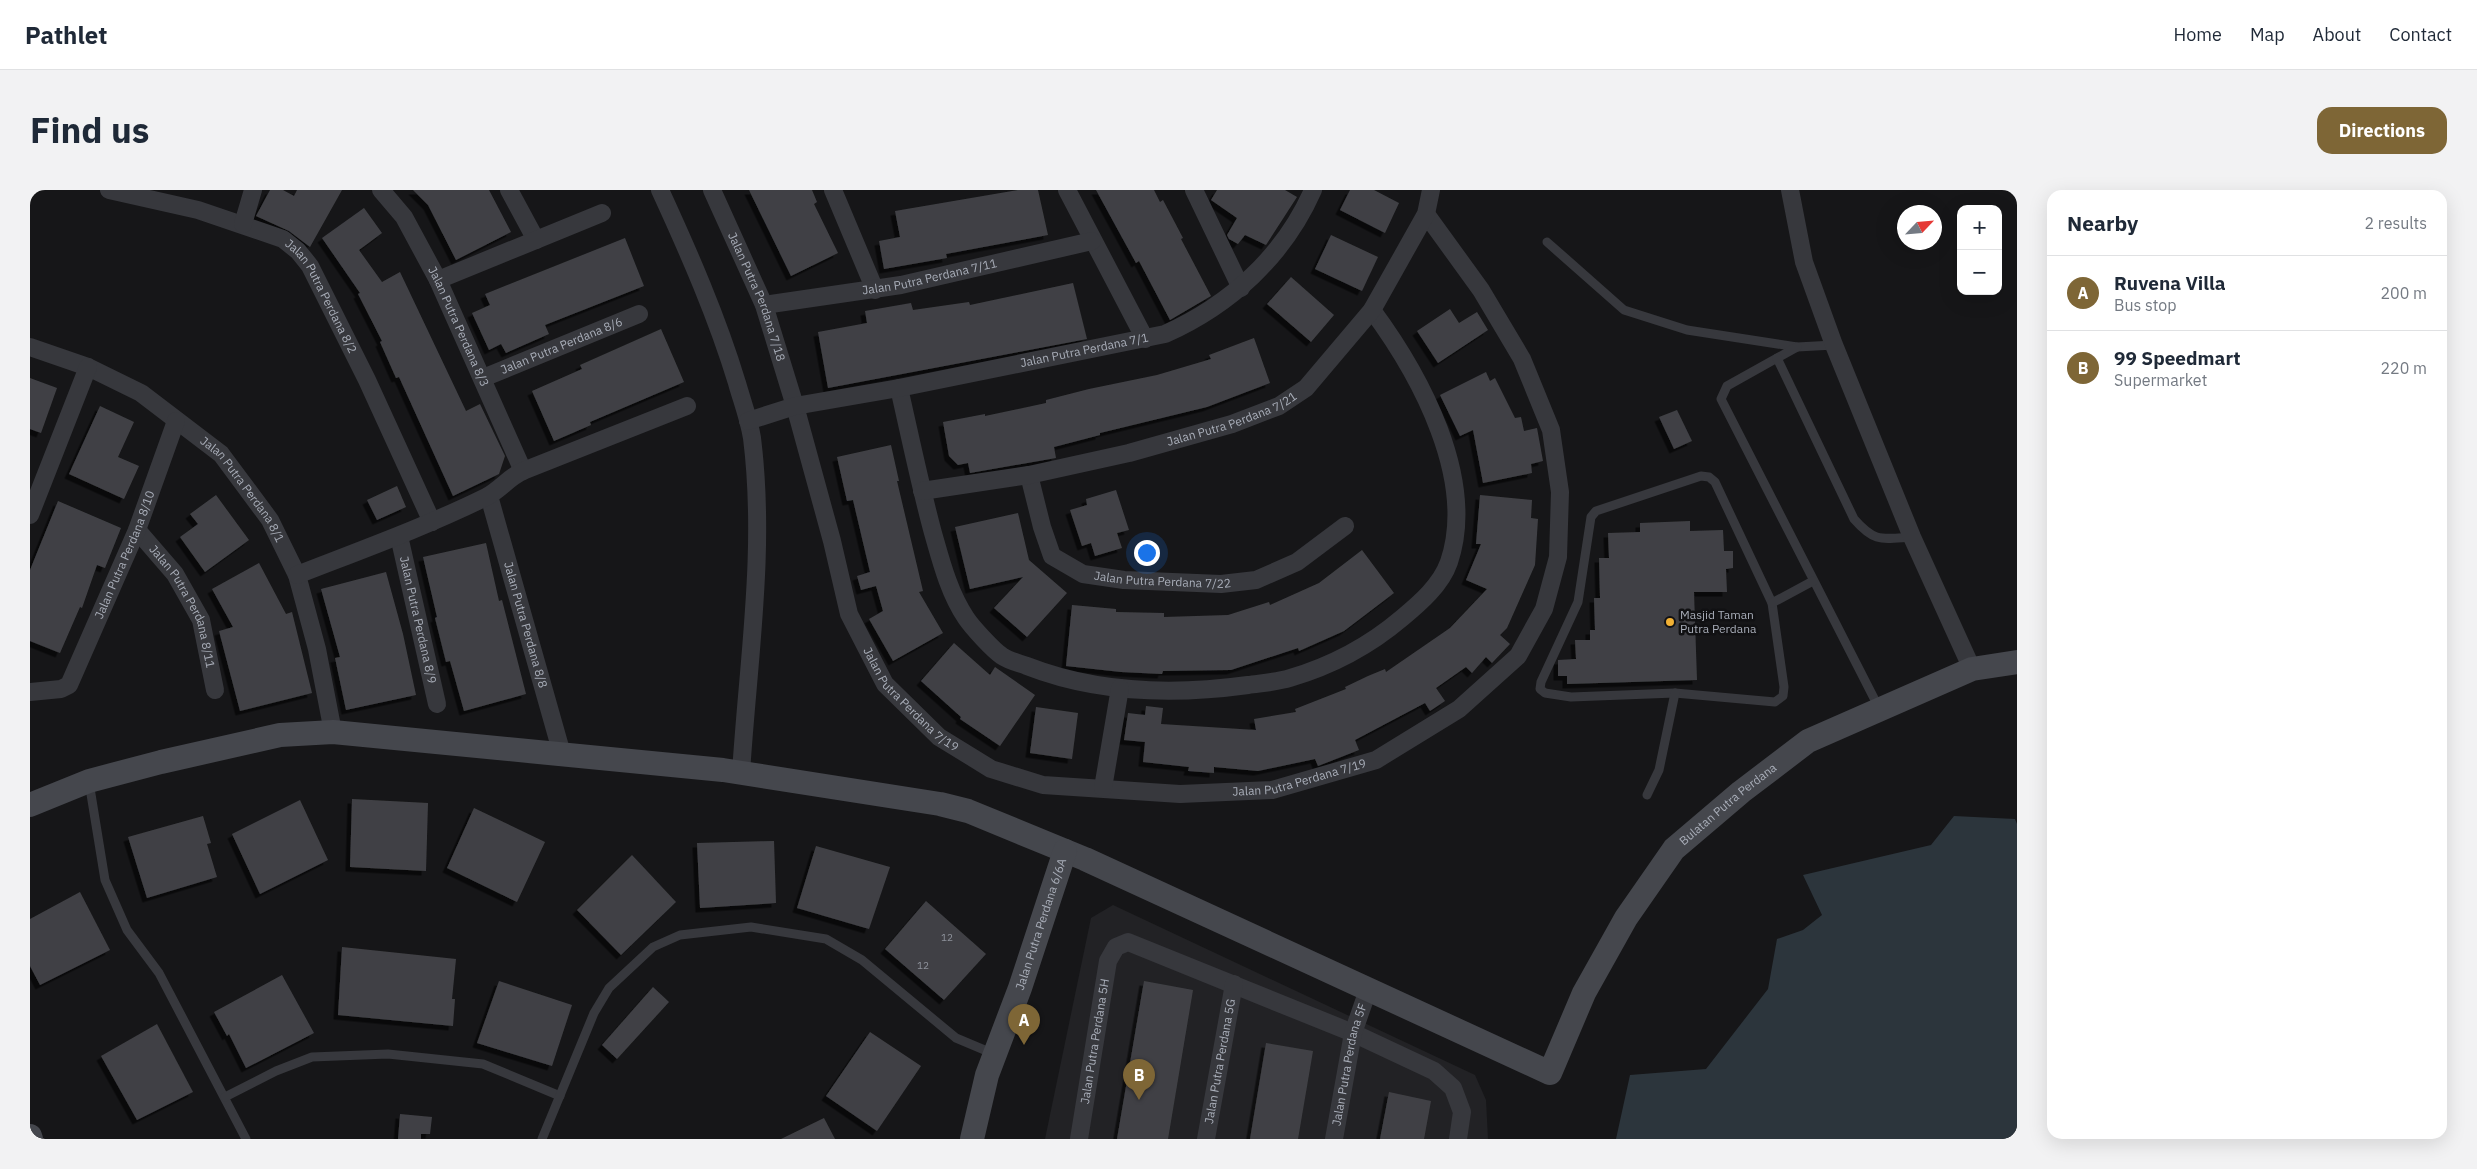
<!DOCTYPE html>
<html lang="en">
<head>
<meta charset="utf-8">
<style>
	body { margin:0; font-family:"IBM Plex Sans",sans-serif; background:#f2f2f3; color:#1f2937 }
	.controls { position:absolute; right:15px; top:15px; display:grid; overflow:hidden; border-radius:10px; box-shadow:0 5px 20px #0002 }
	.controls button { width:45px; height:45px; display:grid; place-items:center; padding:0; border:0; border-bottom:1px solid #e0e1e3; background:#fff; color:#1f2937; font:25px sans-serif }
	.compass { position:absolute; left:1867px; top:15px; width:45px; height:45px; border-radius:50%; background:#fff; box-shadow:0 5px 20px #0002; rotate:64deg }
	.you { position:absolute; left:1116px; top:362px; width:18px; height:18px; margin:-12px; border:4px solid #fff; border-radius:50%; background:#1a73e8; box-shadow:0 0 0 8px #1a73e833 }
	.badge { display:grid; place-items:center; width:32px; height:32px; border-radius:50%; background:#7e6636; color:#fff; font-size:16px; font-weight:700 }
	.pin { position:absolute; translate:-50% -41px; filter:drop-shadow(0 1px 2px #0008) }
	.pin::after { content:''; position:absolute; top:26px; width:18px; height:15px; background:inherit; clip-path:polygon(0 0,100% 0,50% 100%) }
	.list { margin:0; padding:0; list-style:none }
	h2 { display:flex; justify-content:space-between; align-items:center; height:65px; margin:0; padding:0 20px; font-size:21px }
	h2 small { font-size:16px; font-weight:400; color:#747a83 }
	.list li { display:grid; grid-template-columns:32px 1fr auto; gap:15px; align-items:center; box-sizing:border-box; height:75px; padding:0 20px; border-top:1px solid #e0e1e3 }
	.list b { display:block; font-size:19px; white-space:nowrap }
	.list p { margin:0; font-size:16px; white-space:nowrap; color:#747a83 }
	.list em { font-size:16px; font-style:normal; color:#747a83 }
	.map { position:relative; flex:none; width:1987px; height:949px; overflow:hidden; border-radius:15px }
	header { display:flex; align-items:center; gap:30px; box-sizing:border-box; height:70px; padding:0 25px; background:#fff; border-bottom:1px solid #e0e1e3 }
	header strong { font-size:24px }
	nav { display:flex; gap:28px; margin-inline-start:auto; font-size:18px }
	.intro { display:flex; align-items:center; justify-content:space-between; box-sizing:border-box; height:120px; padding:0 30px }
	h1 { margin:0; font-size:35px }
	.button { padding:12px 22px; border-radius:15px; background:#7e6636; color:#fff; font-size:18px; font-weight:700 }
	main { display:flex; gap:30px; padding:0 30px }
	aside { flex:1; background:#fff; border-radius:15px; box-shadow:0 5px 20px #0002 }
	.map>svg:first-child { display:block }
	.built { fill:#222225 }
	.water { fill:#2c353c }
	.building { fill:#404145; filter:url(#shadow) }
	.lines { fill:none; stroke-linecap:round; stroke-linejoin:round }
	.lane { stroke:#37383d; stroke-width:9 }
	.street { stroke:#37383d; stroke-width:18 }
	.secondary { stroke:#45474d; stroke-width:24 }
	.poi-dot { fill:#f2b134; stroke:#111113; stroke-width:2 }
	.labels { text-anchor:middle; stroke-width:5; stroke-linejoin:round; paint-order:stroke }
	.number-label { font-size:10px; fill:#8e929b }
	.street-label { font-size:12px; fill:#a8adb8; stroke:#111113 }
	.poi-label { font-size:12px; fill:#a8adb8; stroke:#111113; text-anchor:start }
</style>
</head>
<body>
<header>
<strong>Pathlet</strong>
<nav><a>Home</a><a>Map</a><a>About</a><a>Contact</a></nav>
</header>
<div class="intro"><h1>Find us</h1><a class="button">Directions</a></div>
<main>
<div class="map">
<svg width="1987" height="949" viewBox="0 0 1987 949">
	<defs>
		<filter id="shadow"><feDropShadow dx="-4.5" dy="4.5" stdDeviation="0" flood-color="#0009"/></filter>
	</defs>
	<rect width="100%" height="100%" fill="#161618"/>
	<path class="built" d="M1083 715 1445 885 1456 910 1458 949H1015L1061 728Z"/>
	<path class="water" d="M1924 626 1985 629 1987 634V949H1586L1600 885 1676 879 1738 799 1747 749 1773 740 1792 725 1773 685 1901 655Z"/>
	<g class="building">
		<path d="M240 0H253L264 6 267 0H312L280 57 259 41 226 26Z"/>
		<path d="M383 0H459L481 42 426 70 398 15Z"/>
		<path d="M719 0H782L787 12 784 14 808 63 761 86Z"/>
		<path d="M988 0H1008L1018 45 916 64 917 68 854 79 849 51 870 47 865 21Z"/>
		<path d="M1066 0H1124L1130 12 1133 10 1153 48 1151 49 1181 106 1140 130 1109 71 1106 73Z"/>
		<path d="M1187 0H1255L1267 7 1236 55 1215 45 1208 54 1199 49 1197 45 1207 28 1181 10Z"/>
		<path d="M1320 0H1344L1369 13 1355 43 1310 20Z"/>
		<path d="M334 18 352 43 329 60 352 92 370 82 436 221 450 214 475 266 469 284 423 306 369 187 366 188 350 152 352 151 328 104 330 103 292 48Z"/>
		<path d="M1301 45 1348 67 1332 101 1285 79Z"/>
		<path d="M595 48 614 96 515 135 519 144 476 163 471 154 459 160 442 123 460 115 455 104Z"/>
		<path d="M1261 87 1304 125 1281 152 1237 114Z"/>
		<path d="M1043 93 1057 149 798 198 788 142 837 133 835 121 881 113 883 120 939 112 940 115Z"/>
		<path d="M1420 119 1429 133 1447 122 1458 140 1408 173 1387 141Z"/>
		<path d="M631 139 654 192 560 232 561 235 524 251 502 201 552 179 550 175Z"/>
		<path d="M1224 148 1240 193 1177 217 1070 243V245L1024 257 1026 268 940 283 938 273 928 275 919 266 913 232 955 224V226L1016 213V210L1059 199 1127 185 1181 169 1179 165Z"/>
		<path d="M1456 182 1460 191 1465 188 1485 228 1491 227 1494 241 1507 238 1513 271 1501 274 1502 283 1453 293 1443 240 1430 246 1410 205Z"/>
		<path d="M0 188 27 198 11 243 0 239Z"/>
		<path d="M70 216 104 232 88 267 109 276 94 309 39 284Z"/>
		<path d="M1647 220 1662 251 1644 259 1629 227Z"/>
		<path d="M861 255 869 291H867L893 401 889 402 913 443 863 471 839 429 853 421 846 396 831 400 827 386 840 382 823 310 817 311 807 267Z"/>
		<path d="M367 296 376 317 347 330 337 310Z"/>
		<path d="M1086 300 1099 340 1087 343 1092 358 1065 366 1061 353 1052 356 1040 320 1057 315 1056 309Z"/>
		<path d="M186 305 219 350 175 382 150 347 168 334 160 324Z"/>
		<path d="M1450 305 1502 310 1501 328 1508 329 1505 375 1477 438 1470 445 1480 454 1462 473 1456 467 1442 483 1436 477 1406 498 1415 511 1400 521 1395 513 1325 550 1329 560 1288 576 1285 569 1228 581 1184 577V583L1158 581 1159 577 1113 572 1115 552 1094 550 1098 523 1115 525 1116 516 1133 518 1131 534 1226 540 1224 529 1266 522 1265 519 1316 499 1315 497 1338 486 1355 479 1356 482 1420 438 1457 399 1436 390 1451 354H1446Z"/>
		<path d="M28 311 91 338 75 378 67 375 52 418 50 417 30 463 0 451V380Z"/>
		<path d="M988 323 999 370 1037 403 997 447 964 418 993 387 940 399 925 337Z"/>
		<path d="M1660 331V341L1693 340 1694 361H1703V378L1696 379 1697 402H1664L1667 490 1537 494V486H1528V470L1546 469 1545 450H1560V440H1565L1564 408H1570L1569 368H1579L1578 343 1610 342V333Z"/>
		<path d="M456 353 469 411 472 410 496 504 434 521 420 471 416 472 405 428 407 427 393 367Z"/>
		<path d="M1332 360 1364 403 1314 441 1269 461 1268 458 1201 480 1133 481 1132 484 1091 482 1036 476 1042 415 1086 419V422L1134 423V427L1198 425 1239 412 1240 415 1289 393Z"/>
		<path d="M229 373 256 424 262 422 282 503 210 521 189 441 203 437 182 399Z"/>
		<path d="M356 382 373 444 386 505 316 520 305 468 310 467 291 399Z"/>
		<path d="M924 453 960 485 965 477 1005 505 970 556 930 529 931 527 891 491Z"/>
		<path d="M1006 517 1048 523 1042 569 1000 563Z"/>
		<path d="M322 609 398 613 396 681 320 677Z"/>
		<path d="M270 610 298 670 230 704 202 644Z"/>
		<path d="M444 618 515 652 487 712 417 678Z"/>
		<path d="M173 626 181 653 177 654 187 687 117 708 98 647Z"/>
		<path d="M744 651 746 713 670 718 667 653Z"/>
		<path d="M786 656 860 677 839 739 767 718Z"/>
		<path d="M602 665 646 712 591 765 547 720Z"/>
		<path d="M50 702 80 760 10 795 0 776V729Z"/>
		<path d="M896 711 956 764 914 810 855 759Z"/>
		<path d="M312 757 426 769 422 809H425L423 836 308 825Z"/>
		<path d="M252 785 284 843 216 878 199 844 197 846 184 822Z"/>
		<path d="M469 791 542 815 522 876 447 853Z"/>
		<path d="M1114 791 1163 800 1138 949H1087Z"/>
		<path d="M623 797 639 812 587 869 572 855Z"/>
		<path d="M127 834 163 902 107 930 71 866Z"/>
		<path d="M840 842 891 876 847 941 796 906Z"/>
		<path d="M1236 853 1283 861 1268 949H1220Z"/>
		<path d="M1359 902 1401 911 1394 949H1350Z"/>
		<path d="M370 924 402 927 400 944H391V949H368Z"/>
		<path d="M794 928 805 949H751Z"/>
	</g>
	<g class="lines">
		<g class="lane">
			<path d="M1517 52 1594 120 1657 140 1767 157 1804 155"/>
			<path d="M1767 157 1697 196 1691 209 1849 518"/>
			<path d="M1747 168 1824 329C1845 353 1852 349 1882 347"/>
			<path d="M1671 286 1679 287 1685 292 1742 413 1754 497 1753 506 1745 512 1645 503 1541 507 1515 503 1510 499 1511 492 1548 412 1561 327 1566 321Z"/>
			<path d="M1742 413 1783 391"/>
			<path d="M59 592 75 690 97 740 129 783 216 949"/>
			<path d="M1617 605 1629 580 1645 503"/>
			<path d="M195 907 246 881 282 867 358 864 453 874 530 906"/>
			<path d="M512 949 564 823 579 798 623 757 650 745 721 737 796 749 832 770 926 848 964 864"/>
		</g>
		<g class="street">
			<path id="s1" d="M79 0 168 20 253 49 268 61 280 76 337 190 402 332"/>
			<path id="s2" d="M351 0 374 27 408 90 493 281"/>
			<path d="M479 0 506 50"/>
			<path d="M630 0C659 63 687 127 707 193 712 211 719 229 722 248 736 360 718 471 711 583"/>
			<path id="s3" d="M682 0 734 115 765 216 802 351 819 424 855 494 909 547 961 579 1013 595 1150 604 1242 600 1346 570 1429 519 1488 466 1514 419 1528 367 1530 302 1521 240 1492 169 1451 100 1396 24"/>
			<path d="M803 0 845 100"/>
			<path d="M1037 0 1115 149"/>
			<path d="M1164 0 1211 98"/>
			<path d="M1760 0 1774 72 1804 155 1882 347 1942 479"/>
			<path d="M213 34 223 0"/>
			<path d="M408 90 572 23"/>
			<path id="s4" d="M734 115 871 95 1062 51"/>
			<path id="s5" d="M0 157 58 177 111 203 191 264 240 330 267 385 287 459 303 542"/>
			<path id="s6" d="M453 188 609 124"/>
			<path d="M869 198C880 246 890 295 903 343 911 371 919 403 936 428 942 437 963 460 972 466 979 471 989 473 997 476 1066 503 1145 505 1218 495 1232 493 1247 492 1260 488 1301 476 1339 456 1372 428 1390 413 1411 395 1419 372 1447 289 1390 185 1342 120"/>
			<path id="s7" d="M718 231 765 216 869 198 1135 144C1200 115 1254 66 1283 0"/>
			<path id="s8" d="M999 285 1012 337 1022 366 1053 384 1094 390 1191 394 1226 390 1267 372 1315 336"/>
			<path id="s9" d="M892 301 999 285 1099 263 1202 234 1249 216 1276 198 1342 120 1396 24 1401 0"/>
			<path id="s10" d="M459 306 532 564"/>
			<path d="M0 325 58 177"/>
			<path id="s11" d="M107 340 145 384 171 430 185 500"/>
			<path id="s12" d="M369 346 407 514"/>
			<path d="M267 385C331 360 395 337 456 307 470 300 479 287 493 281L657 216"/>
			<path id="s13" d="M0 502 31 499 39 495 107 340 146 231"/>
			<path d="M1073 598 1090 498"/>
			<path id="s14" d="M1049 949 1078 771 1086 757 1098 752 1323 843 1404 881 1423 898 1432 922 1428 949"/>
			<path id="s15" d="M1176 949 1204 794"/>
			<path id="s16" d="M1304 949 1323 843 1338 800"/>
		</g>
		<g class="secondary">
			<path id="s17" d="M0 615 59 591 131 572 250 545 303 542 693 580 910 614 938 621 1055 669 1520 883 1554 803 1596 728 1644 659 1711 602 1778 551 1942 479 1987 472"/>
			<path d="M0 946 1 949"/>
			<path id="s18" d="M942 949 957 885 990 798 1035 661"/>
		</g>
	</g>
	<circle class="poi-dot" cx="1640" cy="432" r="5"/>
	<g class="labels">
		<g class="number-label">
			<text x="917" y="751">12</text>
			<text x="893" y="779">12</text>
		</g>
		<g class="street-label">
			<text dy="4" stroke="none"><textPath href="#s4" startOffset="168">Jalan Putra Perdana 7/11</textPath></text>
			<text dy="4" stroke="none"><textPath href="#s3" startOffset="116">Jalan Putra Perdana 7/18</textPath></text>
			<text dy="4" stroke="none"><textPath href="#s1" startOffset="251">Jalan Putra Perdana 8/2</textPath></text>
			<text dy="4" stroke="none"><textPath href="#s2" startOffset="158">Jalan Putra Perdana 8/3</textPath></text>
			<text dy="4" stroke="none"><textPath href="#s6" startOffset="85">Jalan Putra Perdana 8/6</textPath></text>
			<text dy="4" stroke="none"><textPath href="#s7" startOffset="344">Jalan Putra Perdana 7/1</textPath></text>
			<text dy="4" stroke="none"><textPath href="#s9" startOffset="319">Jalan Putra Perdana 7/21</textPath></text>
			<text dy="4" stroke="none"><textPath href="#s5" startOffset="262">Jalan Putra Perdana 8/1</textPath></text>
			<text dy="4" stroke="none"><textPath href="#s13" startOffset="182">Jalan Putra Perdana 8/10</textPath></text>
			<text dy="4" stroke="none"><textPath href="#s8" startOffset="200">Jalan Putra Perdana 7/22</textPath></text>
			<text dy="4" stroke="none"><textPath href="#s11" startOffset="91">Jalan Putra Perdana 8/11</textPath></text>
			<text dy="4" stroke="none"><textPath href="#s12" startOffset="86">Jalan Putra Perdana 8/9</textPath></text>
			<text dy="4" stroke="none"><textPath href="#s10" startOffset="134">Jalan Putra Perdana 8/8</textPath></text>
			<text dy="4" stroke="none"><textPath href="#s3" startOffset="554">Jalan Putra Perdana 7/19</textPath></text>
			<text dy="4" stroke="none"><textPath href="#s3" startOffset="975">Jalan Putra Perdana 7/19</textPath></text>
			<text dy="4" stroke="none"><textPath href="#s17" startOffset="1919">Bulatan Putra Perdana</textPath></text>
			<text dy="4" stroke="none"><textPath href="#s18" startOffset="226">Jalan Putra Perdana 6/6A</textPath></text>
			<text dy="4" stroke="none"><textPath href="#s14" startOffset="99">Jalan Putra Perdana 5H</textPath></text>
			<text dy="4" stroke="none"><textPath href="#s15" startOffset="79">Jalan Putra Perdana 5G</textPath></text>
			<text dy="4" stroke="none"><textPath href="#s16" startOffset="76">Jalan Putra Perdana 5F</textPath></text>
		</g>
		<g class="poi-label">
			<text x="1650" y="429">Masjid Taman<tspan x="1650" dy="14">Putra Perdana</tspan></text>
		</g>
	</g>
</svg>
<div class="controls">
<button>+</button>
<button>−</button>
</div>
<svg class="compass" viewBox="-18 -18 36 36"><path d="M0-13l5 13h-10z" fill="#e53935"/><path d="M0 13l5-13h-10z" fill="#747a83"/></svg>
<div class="you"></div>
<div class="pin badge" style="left:994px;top:855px">A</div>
<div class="pin badge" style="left:1109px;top:910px">B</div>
</div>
<aside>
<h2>Nearby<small>2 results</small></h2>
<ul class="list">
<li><span class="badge">A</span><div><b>Ruvena Villa</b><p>Bus stop</p></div><em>200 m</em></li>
<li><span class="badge">B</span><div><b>99 Speedmart</b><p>Supermarket</p></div><em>220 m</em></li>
</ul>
</aside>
</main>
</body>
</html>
